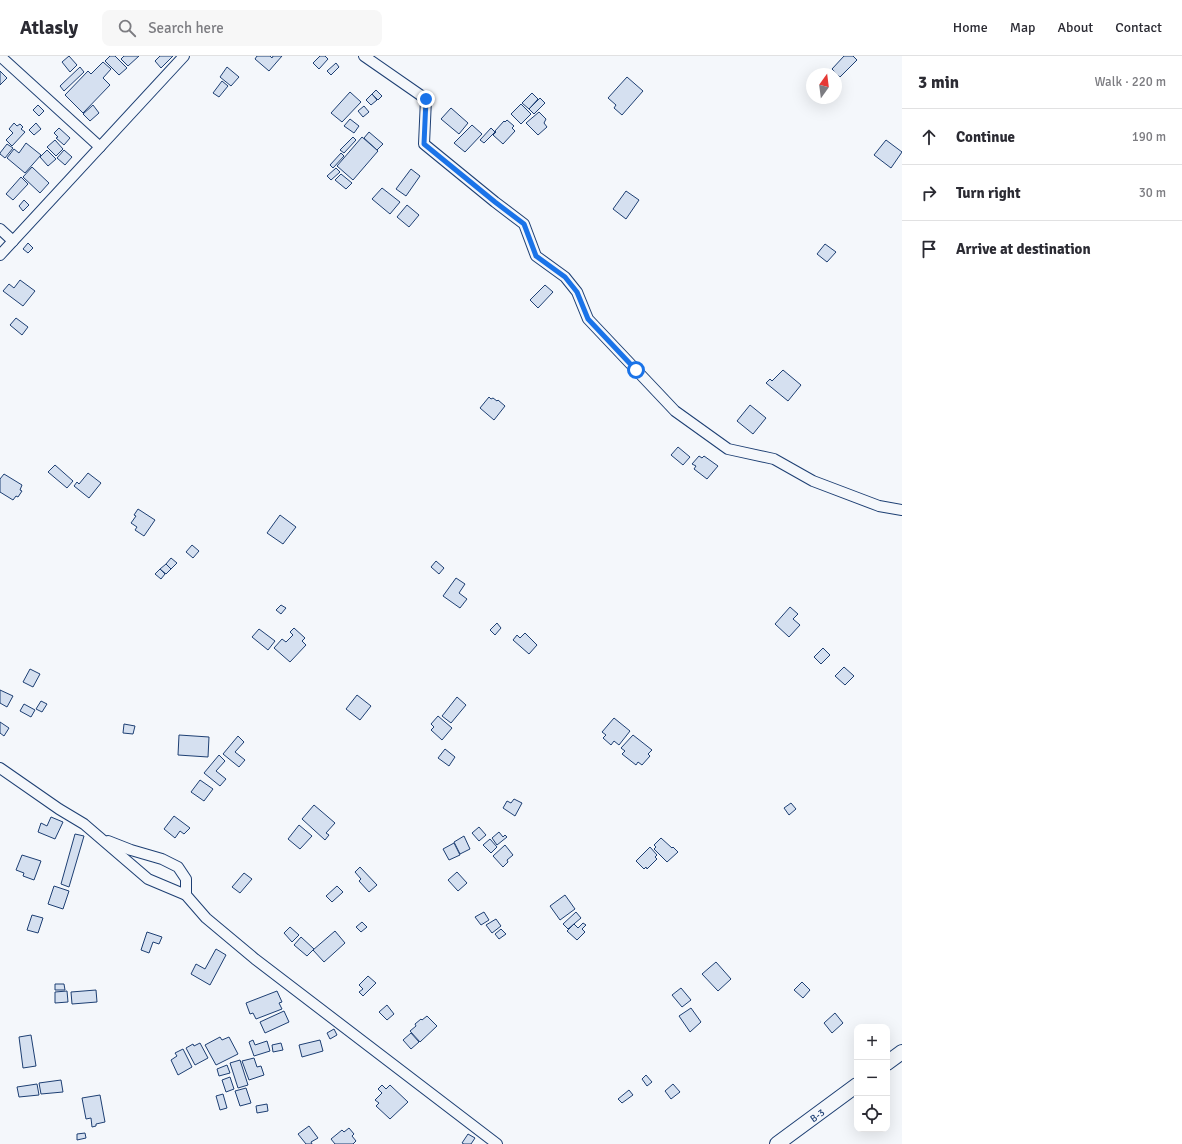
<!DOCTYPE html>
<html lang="en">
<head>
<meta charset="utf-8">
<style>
	body { margin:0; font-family:Signika,sans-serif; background:#f7f7f7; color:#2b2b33 }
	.controls { position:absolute; right:12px; bottom:12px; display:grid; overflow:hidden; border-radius:8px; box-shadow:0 4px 16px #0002 }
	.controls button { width:36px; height:36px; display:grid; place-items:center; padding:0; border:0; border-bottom:1px solid #e1e1e2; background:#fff; color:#2b2b33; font:20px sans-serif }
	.compass { position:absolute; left:806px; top:12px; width:36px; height:36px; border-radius:50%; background:#fff; box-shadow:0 4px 16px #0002; rotate:14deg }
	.stop { position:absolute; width:12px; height:12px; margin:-9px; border:3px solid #1a73e8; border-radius:50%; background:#fff }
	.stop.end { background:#1a73e8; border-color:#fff; box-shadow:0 1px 4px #0008 }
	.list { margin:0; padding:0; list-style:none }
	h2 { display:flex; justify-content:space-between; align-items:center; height:52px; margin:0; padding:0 16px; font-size:17px }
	h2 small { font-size:13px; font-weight:400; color:#7c7c81 }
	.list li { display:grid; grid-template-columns:26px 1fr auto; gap:12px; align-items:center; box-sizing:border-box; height:56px; padding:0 16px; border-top:1px solid #e1e1e2 }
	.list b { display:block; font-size:15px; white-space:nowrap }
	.list em { font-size:13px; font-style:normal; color:#7c7c81 }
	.icon { flex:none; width:22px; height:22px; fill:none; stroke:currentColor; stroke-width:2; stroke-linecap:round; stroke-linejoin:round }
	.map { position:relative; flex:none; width:902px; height:1088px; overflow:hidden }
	header { display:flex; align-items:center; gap:24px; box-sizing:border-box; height:56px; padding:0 20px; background:#fff; border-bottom:1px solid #e1e1e2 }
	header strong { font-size:19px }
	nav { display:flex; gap:22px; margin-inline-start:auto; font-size:14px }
	.search { width:280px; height:36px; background:#f7f7f7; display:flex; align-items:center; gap:10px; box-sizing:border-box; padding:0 14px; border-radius:8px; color:#7c7c81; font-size:15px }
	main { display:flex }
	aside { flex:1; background:#fff }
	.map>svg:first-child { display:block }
	.building { fill:#d5e0f0; stroke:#1d3f73 }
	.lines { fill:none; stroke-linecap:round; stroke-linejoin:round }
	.street-casing { stroke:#1d3f73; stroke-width:12 }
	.secondary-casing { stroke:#1d3f73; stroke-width:16 }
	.street { stroke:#f4f7fb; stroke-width:10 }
	.secondary { stroke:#f4f7fb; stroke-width:14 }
	.route { stroke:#1a73e8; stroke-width:5 }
	.labels { text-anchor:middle; stroke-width:3; stroke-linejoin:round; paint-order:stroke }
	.street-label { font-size:10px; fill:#1d3f73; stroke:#f4f7fb }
</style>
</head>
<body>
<header>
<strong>Atlasly</strong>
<div class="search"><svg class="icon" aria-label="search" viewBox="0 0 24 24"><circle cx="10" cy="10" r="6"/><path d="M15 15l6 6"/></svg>Search here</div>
<nav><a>Home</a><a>Map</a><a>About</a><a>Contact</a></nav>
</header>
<main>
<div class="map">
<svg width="902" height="1088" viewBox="0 0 902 1088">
	<rect width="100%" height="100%" fill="#f4f7fb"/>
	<g class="building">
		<path d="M69 0 77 9 70 16 62 6Z"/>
		<path d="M110 0H115L127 12 119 19 105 5Z"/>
		<path d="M124 0H139L128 10 121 3Z"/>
		<path d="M160 0H173L161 12 155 5Z"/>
		<path d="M257 0H270L272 2 273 0H282L269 15 255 3Z"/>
		<path d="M320 0H325L328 3 319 13 313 7Z"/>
		<path d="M844 0H853L857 4 840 21 832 13Z"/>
		<path d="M103 6 111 13 103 22 110 29 83 57 65 39 88 15 91 18Z"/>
		<path d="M336 7 339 11 331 19 327 15Z"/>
		<path d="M80 11 84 16 64 35 60 30Z"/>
		<path d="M227 11 239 21 231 30 220 21Z"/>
		<path d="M0 15 7 22 0 29Z"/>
		<path d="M627 21 643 35 622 59 614 52 616 49 608 42Z"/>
		<path d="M222 25 228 30 219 41 213 37Z"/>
		<path d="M376 34 382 40 378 44 372 38Z"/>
		<path d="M350 36 361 46 342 66 331 57Z"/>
		<path d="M532 37 538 43 529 53 522 47Z"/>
		<path d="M372 38 377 44 371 49 366 44Z"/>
		<path d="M540 42 545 47 534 58 529 53Z"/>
		<path d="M521 48 531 58 521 68 511 58Z"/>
		<path d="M38 49 44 55 39 60 33 54Z"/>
		<path d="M93 49 99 57 90 65 83 58Z"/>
		<path d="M364 50 369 56 363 61 358 55Z"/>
		<path d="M451 52 468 67 459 78 441 63Z"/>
		<path d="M539 56 546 63 544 67 547 71 538 79 526 67Z"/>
		<path d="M350 63 359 70 354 77 344 70Z"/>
		<path d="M507 64 514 70 512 72 515 75 503 88 493 79 496 76 495 75 504 65 505 66Z"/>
		<path d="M14 67 17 70 20 68 23 71 21 73 25 76 12 90 6 84 13 77 9 73Z"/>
		<path d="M36 67 41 73 34 79 29 74Z"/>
		<path d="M472 69 482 78 465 96 454 87Z"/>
		<path d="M59 72 70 82 64 89 56 82 58 81 54 77Z"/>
		<path d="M491 72 495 76 484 87 480 84Z"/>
		<path d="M369 76 383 88 377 94 364 82Z"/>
		<path d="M353 81 356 84 344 97 340 94Z"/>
		<path d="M362 81 378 95 353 124 337 110Z"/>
		<path d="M55 84 63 93 56 100 47 91Z"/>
		<path d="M886 84 902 96 891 112 874 99Z"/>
		<path d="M26 87 41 99 25 117 7 102 14 93 19 97Z"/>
		<path d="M7 88 13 92 5 102 0 98V97Z"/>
		<path d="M47 94 56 103 48 110 40 101Z"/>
		<path d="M64 94 72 101 65 109 57 102Z"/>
		<path d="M341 97 344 100 333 112 330 109Z"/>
		<path d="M32 111 49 127 40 137 23 121Z"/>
		<path d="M336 112 340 116 331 124 327 120Z"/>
		<path d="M411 113 420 120 406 140 396 133Z"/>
		<path d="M341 118 352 127 346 133 335 124Z"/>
		<path d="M21 121 28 128 13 144 6 138Z"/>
		<path d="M382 132 400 146 390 158 372 143Z"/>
		<path d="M626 135 639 144 626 163 613 153Z"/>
		<path d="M24 144 29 149 23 155 19 150Z"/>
		<path d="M407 149 419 159 409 171 397 161Z"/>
		<path d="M28 187 33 192 28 197 23 193Z"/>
		<path d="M825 188 836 196 827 206 817 198Z"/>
		<path d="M20 224 35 235 23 250 3 235 9 228 14 232Z"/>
		<path d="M545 229 553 236 538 252 530 244Z"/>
		<path d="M16 262 28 271 22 279 10 269Z"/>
		<path d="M783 314 801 329 788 345 766 327 770 323 772 325Z"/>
		<path d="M489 341 491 343 493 342 497 345 498 344 505 350 494 364 480 352Z"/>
		<path d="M750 349 766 362 753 378 737 365Z"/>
		<path d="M678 391 690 401 683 409 671 399Z"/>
		<path d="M699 400 702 402 704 400 718 410 707 423 694 413 696 410 692 408Z"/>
		<path d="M55 409 73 425 67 432 48 416Z"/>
		<path d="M88 417 101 427 89 442 74 430 77 426 79 428Z"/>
		<path d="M4 418 22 429 20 434 22 435 18 441 16 440 13 444 0 436V423Z"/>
		<path d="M138 453 155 464 144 480 135 474 137 471 131 467 136 460 134 459Z"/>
		<path d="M280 459 296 471 283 488 267 477Z"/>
		<path d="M192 489 199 495 193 502 186 496Z"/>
		<path d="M171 502 177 507 171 513 166 508Z"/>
		<path d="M436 505 444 512 439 518 431 511Z"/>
		<path d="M166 508 171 513 166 518 160 513Z"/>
		<path d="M160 513 165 518 161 523 155 518Z"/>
		<path d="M456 522 465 528 459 537 467 543 460 552 443 540Z"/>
		<path d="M281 549 286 552 281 558 276 554Z"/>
		<path d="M790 551 798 558 793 563 800 569 789 581 775 568Z"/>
		<path d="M497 567 501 572 495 579 490 574Z"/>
		<path d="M294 572 305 582 302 585 306 589 290 606 274 592 282 583 286 586 293 579 290 576Z"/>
		<path d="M259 573 275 585 268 594 252 581Z"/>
		<path d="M525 577 537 589 529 598 513 584 517 579 520 582Z"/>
		<path d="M823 592 830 599 821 608 814 601Z"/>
		<path d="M844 611 854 620 845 629 835 620Z"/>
		<path d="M30 613 40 618 33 631 23 626Z"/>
		<path d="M0 634 13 640 7 651 0 647Z"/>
		<path d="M357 639 371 650 360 664 346 653Z"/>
		<path d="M457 641 466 649 451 667 442 660Z"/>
		<path d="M41 645 47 648 42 656 36 653Z"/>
		<path d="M24 648 35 654 31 661 20 655Z"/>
		<path d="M438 660 452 672 442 684 431 674 434 671 431 668Z"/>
		<path d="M614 662 630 675 619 689 614 685 611 689 603 682 606 679 602 676Z"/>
		<path d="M0 666 9 672 4 680 0 677Z"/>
		<path d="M124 668 135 670 133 678 123 677Z"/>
		<path d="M179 679 209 681 208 701 178 699Z"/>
		<path d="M633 679 652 694 648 698 650 700 642 709 638 706 636 709 622 698 625 695 621 692Z"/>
		<path d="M238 680 244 686 235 696 245 704 239 711 223 698Z"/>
		<path d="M445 693 455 701 449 710 438 702Z"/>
		<path d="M219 699 225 705 216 715 226 723 220 730 204 717Z"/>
		<path d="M200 724 213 733 204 745 191 736Z"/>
		<path d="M514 743 522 747 515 760 503 752 507 745 511 747Z"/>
		<path d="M791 747 796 753 789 759 784 752Z"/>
		<path d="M314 749 335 767 326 777 329 779 325 784 302 763Z"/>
		<path d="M174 760 190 772 184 778 180 775 175 782 164 773Z"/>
		<path d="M51 761 63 766 55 783 38 776 41 767 47 770Z"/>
		<path d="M299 769 312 780 300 793 288 783Z"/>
		<path d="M479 771 486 779 479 785 472 777Z"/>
		<path d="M499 776 503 781 505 779 507 781 497 789 492 782Z"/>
		<path d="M75 778 84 780 69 831 61 828Z"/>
		<path d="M464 780 470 793 460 798 454 786Z"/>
		<path d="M661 782 672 792 673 791 678 796 667 806 654 793 656 791 654 789Z"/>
		<path d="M490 783 497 791 491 797 483 789Z"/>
		<path d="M454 787 460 799 449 804 443 793Z"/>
		<path d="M505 789 513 799 507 804 508 806 503 811 493 800Z"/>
		<path d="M650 791 657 799 655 801 657 803 647 813 646 811 644 813 636 805Z"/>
		<path d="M22 799 41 805 34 824 23 820 24 817 16 814Z"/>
		<path d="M360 811 377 829 369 836 359 825 361 823 355 816Z"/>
		<path d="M457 816 467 827 458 835 448 824Z"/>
		<path d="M244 817 252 823 240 837 232 831Z"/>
		<path d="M54 830 69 835 63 853 48 848Z"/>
		<path d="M337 830 343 836 332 846 326 840Z"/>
		<path d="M565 839 575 853 560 864 550 850Z"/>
		<path d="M484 856 489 864 481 869 475 861Z"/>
		<path d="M576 856 581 862 568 873 563 868Z"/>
		<path d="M32 859 43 862 38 877 27 874Z"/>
		<path d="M496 863 501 870 492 877 486 869Z"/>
		<path d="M362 866 367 871 361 876 356 871Z"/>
		<path d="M583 867 586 869 582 873 585 876 577 884 567 875 574 868 578 872Z"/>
		<path d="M290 871 299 879 292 886 284 877Z"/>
		<path d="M501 873 506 878 499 883 495 878Z"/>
		<path d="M335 875 345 887 324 906 313 894Z"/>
		<path d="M147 876 162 881 159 888 153 886 149 897 141 894Z"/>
		<path d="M301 881 314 893 307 900 294 889Z"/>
		<path d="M216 893 226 899 210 929 191 918 196 908 205 913Z"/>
		<path d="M716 906 731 923 718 935 702 918Z"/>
		<path d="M368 920 376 927 363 940 359 936 363 933 359 929Z"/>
		<path d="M802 926 810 934 803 942 794 934Z"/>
		<path d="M55 928H64L65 934H55Z"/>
		<path d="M681 932 691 944 682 951 672 939Z"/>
		<path d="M96 934 97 946 72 948 71 936Z"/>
		<path d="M67 935 68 946 55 947V936Z"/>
		<path d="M277 935 282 946 279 947 282 953 256 963 253 957 250 958 246 947Z"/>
		<path d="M387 949 394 958 387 964 379 956Z"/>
		<path d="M691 952 701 966 690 976 679 960Z"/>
		<path d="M284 955 289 966 265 977 260 966Z"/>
		<path d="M835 957 843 967 832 977 824 967Z"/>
		<path d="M427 960 437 970 420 986 410 975 416 970 415 968 421 963 422 964Z"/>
		<path d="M334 973 337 979 330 983 327 977Z"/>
		<path d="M411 977 419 986 411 993 403 984Z"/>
		<path d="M31 979 36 1010 23 1012 19 981Z"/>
		<path d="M220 981 222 984 229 981 238 998 216 1009 205 989Z"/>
		<path d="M253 984 255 989 267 985 270 995 254 1000 249 986Z"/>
		<path d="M320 984 323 995 302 1001 299 989Z"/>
		<path d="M200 987 208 1002 195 1009 186 992 193 988 194 990Z"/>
		<path d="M281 987 283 994 273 996 272 989Z"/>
		<path d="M183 993 192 1011 178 1019 171 1004 177 1000 175 997Z"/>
		<path d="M254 1002 257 1011 261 1010 264 1019 249 1024 242 1005Z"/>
		<path d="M240 1004 248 1029 238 1032 230 1007Z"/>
		<path d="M227 1009 230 1017 219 1020 217 1013Z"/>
		<path d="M646 1019 652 1026 647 1030 642 1023Z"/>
		<path d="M230 1021 234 1033 226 1036 222 1024Z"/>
		<path d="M61 1024 63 1036 41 1038 39 1027Z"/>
		<path d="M37 1028 39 1039 19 1041 17 1031Z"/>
		<path d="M673 1028 680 1036 671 1043 665 1035Z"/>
		<path d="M382 1029 386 1033 390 1029 408 1046 390 1063 376 1050 379 1047 375 1044 382 1037 378 1033Z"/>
		<path d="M246 1032 251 1047 240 1050 235 1035Z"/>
		<path d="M629 1034 633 1039 622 1047 618 1043Z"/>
		<path d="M223 1038 227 1052 220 1054 216 1040Z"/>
		<path d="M100 1039 105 1066 96 1068V1070L92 1071 91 1062 86 1063 82 1042Z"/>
		<path d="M267 1048 268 1055 257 1057 256 1050Z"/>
		<path d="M309 1070 318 1082 311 1086 312 1088H306L298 1078Z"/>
		<path d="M349 1072 354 1078 352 1080 356 1085 353 1088H335L331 1083 342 1074 344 1076Z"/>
		<path d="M85 1077 86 1082 77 1084V1078Z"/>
		<path d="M468 1078 475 1082 471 1088H464L462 1087Z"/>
	</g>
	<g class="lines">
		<defs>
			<g id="street">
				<path d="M0 0 100 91"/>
				<path d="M364 0 426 43 424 88 495 146 524 168 536 200 565 221 577 236 588 263 675 355 728 393 774 403 813 425 879 450 902 454"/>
				<path d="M0 173 13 185"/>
				<path d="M0 199 184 0"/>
				<path d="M0 712 59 753 84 768 148 823 186 839 206 862 255 903 497 1088"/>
				<path d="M108 785 131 794 162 803 178 811 186 823V839"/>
			</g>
			<g id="secondary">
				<path d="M887 1007 902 996"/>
				<path d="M777 1088 857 1029"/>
			</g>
		</defs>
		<use href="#street" class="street-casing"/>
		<use href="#secondary" class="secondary-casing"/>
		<use href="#street" class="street"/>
		<use href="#secondary" class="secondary"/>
	</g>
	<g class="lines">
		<path class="route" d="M426 43 424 88 495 146 524 168 536 200 565 221 577 236 588 263 636 314"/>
	</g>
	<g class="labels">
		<g class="street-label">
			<text transform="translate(817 1059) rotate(-36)" y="4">B-3</text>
		</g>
	</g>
</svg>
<div class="controls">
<button>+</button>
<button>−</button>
<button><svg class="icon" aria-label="locate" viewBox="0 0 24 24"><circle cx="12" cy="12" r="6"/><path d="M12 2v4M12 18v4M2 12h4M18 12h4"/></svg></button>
</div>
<svg class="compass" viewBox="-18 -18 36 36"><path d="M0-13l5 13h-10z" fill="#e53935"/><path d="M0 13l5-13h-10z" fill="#7c7c81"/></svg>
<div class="stop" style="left:636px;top:314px"></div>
<div class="stop end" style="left:426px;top:43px"></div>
</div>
<aside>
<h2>3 min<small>Walk · 220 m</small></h2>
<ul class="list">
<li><svg class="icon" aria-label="ahead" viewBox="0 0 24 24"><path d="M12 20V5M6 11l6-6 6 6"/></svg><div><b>Continue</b></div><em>190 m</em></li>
<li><svg class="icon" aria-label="right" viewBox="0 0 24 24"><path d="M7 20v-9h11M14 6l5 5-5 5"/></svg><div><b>Turn right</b></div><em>30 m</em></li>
<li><svg class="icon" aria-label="arrive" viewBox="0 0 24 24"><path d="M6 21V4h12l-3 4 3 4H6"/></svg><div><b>Arrive at destination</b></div></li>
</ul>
</aside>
</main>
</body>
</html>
